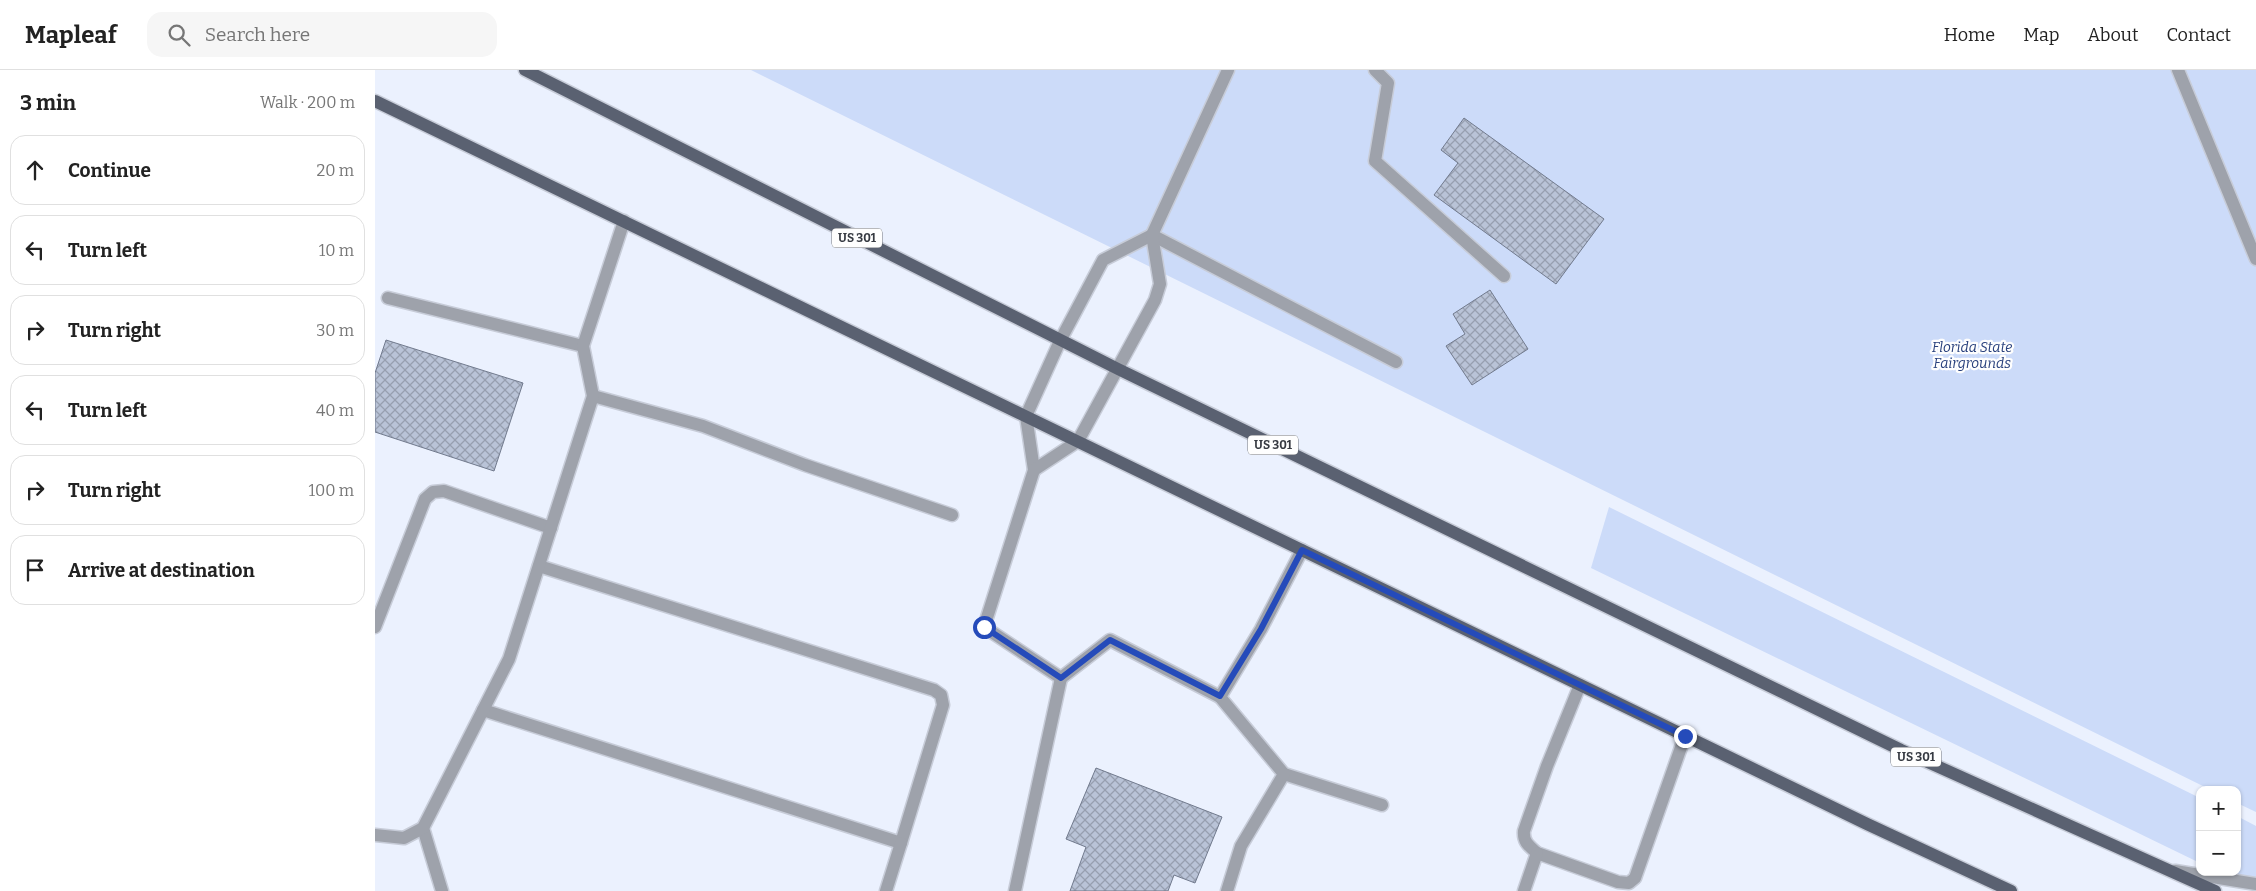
<!DOCTYPE html>
<html lang="en">
<head>
<meta charset="utf-8">
<style>
	body { margin:0; font-family:Bitter,serif; background:#f6f6f6; color:#222 }
	.controls { position:absolute; right:15px; bottom:15px; display:grid; overflow:hidden; border-radius:10px; box-shadow:0 1px 4px #0004 }
	.controls button { width:45px; height:45px; display:grid; place-items:center; padding:0; border:0; border-bottom:1px solid #e0e0e0; background:#fff; color:#222; font:25px sans-serif }
	.stop { position:absolute; width:15px; height:15px; margin:-11px; border:4px solid #254bba; border-radius:50%; background:#fff }
	.stop.end { background:#254bba; border-color:#fff; box-shadow:0 1px 5px #0008 }
	.list { margin:0; padding:0; list-style:none }
	h2 { display:flex; justify-content:space-between; align-items:center; height:65px; margin:0; padding:0 20px; font-size:21px }
	h2 small { font-size:16px; font-weight:400; color:#767676 }
	.list li { display:grid; grid-template-columns:32px 1fr auto; gap:15px; align-items:center; box-sizing:border-box; height:70px; margin:0 10px 10px; padding:0 10px; border:1px solid #e0e0e0; border-radius:15px }
	.list b { display:block; font-size:19px; white-space:nowrap }
	.list em { font-size:16px; font-style:normal; color:#767676 }
	.icon { flex:none; width:28px; height:28px; fill:none; stroke:currentColor; stroke-width:2; stroke-linecap:round; stroke-linejoin:round }
	.map { position:relative; flex:none; width:1881px; height:821px; overflow:hidden }
	header { display:flex; align-items:center; gap:30px; box-sizing:border-box; height:70px; padding:0 25px; background:#fff; border-bottom:1px solid #e0e0e0 }
	header strong { font-size:24px }
	nav { display:flex; gap:28px; margin-inline-start:auto; font-size:18px }
	.search { width:350px; height:45px; background:#f6f6f6; display:flex; align-items:center; gap:12px; box-sizing:border-box; padding:0 18px; border-radius:15px; color:#767676; font-size:19px }
	main { display:flex }
	aside { flex:1; background:#fff }
	.map>svg:first-child { display:block }
	.park { fill:#ccdbf9 }
	.building { fill:url(#building-cross-hatch); stroke:#717a8d }
	.lines { fill:none; stroke-linecap:round; stroke-linejoin:round }
	.minor-casing { stroke:#c7ccd8; stroke-width:15 }
	.major-casing { stroke:#c7ccd8; stroke-width:15 }
	.minor { stroke:#9ea2ab; stroke-width:12 }
	.major { stroke:#5a6171; stroke-width:12 }
	.route { stroke:#254bba; stroke-width:6 }
	.labels { text-anchor:middle; stroke-width:4.5; stroke-linejoin:round; paint-order:stroke }
	.shield { fill:#fefefe; stroke:#72757a; stroke-width:1 }
	.shield-label { font-size:12px; font-weight:bold; fill:#363a42 }
	.park-label { font-size:14px; font-style:italic; fill:#29417d; stroke:#fefefe }
</style>
</head>
<body>
<header>
<strong>Mapleaf</strong>
<div class="search"><svg class="icon" aria-label="search" viewBox="0 0 24 24"><circle cx="10" cy="10" r="6"/><path d="M15 15l6 6"/></svg>Search here</div>
<nav><a>Home</a><a>Map</a><a>About</a><a>Contact</a></nav>
</header>
<main>
<aside>
<h2>3 min<small>Walk · 200 m</small></h2>
<ul class="list">
<li><svg class="icon" aria-label="ahead" viewBox="0 0 24 24"><path d="M12 20V5M6 11l6-6 6 6"/></svg><div><b>Continue</b></div><em>20 m</em></li>
<li><svg class="icon" aria-label="left" viewBox="0 0 24 24"><path d="M17 20v-9H6M10 6l-5 5 5 5"/></svg><div><b>Turn left</b></div><em>10 m</em></li>
<li><svg class="icon" aria-label="right" viewBox="0 0 24 24"><path d="M7 20v-9h11M14 6l5 5-5 5"/></svg><div><b>Turn right</b></div><em>30 m</em></li>
<li><svg class="icon" aria-label="left" viewBox="0 0 24 24"><path d="M17 20v-9H6M10 6l-5 5 5 5"/></svg><div><b>Turn left</b></div><em>40 m</em></li>
<li><svg class="icon" aria-label="right" viewBox="0 0 24 24"><path d="M7 20v-9h11M14 6l5 5-5 5"/></svg><div><b>Turn right</b></div><em>100 m</em></li>
<li><svg class="icon" aria-label="arrive" viewBox="0 0 24 24"><path d="M6 21V4h12l-3 4 3 4H6"/></svg><div><b>Arrive at destination</b></div></li>
</ul>
</aside>
<div class="map">
<svg width="1881" height="821" viewBox="0 0 1881 821">
	<defs>
		<pattern id="building-cross-hatch" width="8" height="8" patternUnits="userSpaceOnUse" patternTransform="scale(1.25)"><rect width="8" height="8" fill="#b9c3d7"/><path d="M0 0l8 8M0 8l8-8" fill="none" stroke="#979fb0"/></pattern>
	</defs>
	<rect width="100%" height="100%" fill="#ebf1fe"/>
	<g class="park">
		<path d="M376 0H1881V742L1862 733V720H1836Z"/>
		<path d="M1234 437 1825 728V793L1216 498Z"/>
		<path d="M1862 746 1881 756V820L1843 802H1862Z"/>
	</g>
	<g class="building">
		<path d="M1089 48 1229 149 1181 214 1059 125 1083 93 1066 80Z"/>
		<path d="M1115 220 1153 279 1097 315 1071 276 1090 264 1078 244Z"/>
		<path d="M11 270 148 313 119 401 0 362V303Z"/>
		<path d="M721 698 847 747 820 813 799 805 793 821H695L711 777 691 769Z"/>
	</g>
	<g class="lines">
		<defs>
			<g id="minor">
				<path d="M1000 0 1013 13 1000 91 1129 206"/>
				<path d="M1803 0 1881 189"/>
				<path d="M777 165 728 190 685 271 651 346 659 400 609 557 686 608 735 570 845 627 886 559 927 480"/>
				<path d="M777 165 1021 292"/>
				<path d="M13 228 208 276"/>
				<path d="M218 326 328 356 430 395 577 445"/>
				<path d="M659 400 703 371 780 230 785 214 777 165 853 0"/>
				<path d="M0 557 50 429 58 422 69 421 176 458"/>
				<path d="M1205 615 1172 696 1149 761C1148 772 1154 776 1162 783L1243 812 1254 813 1260 808 1310 666"/>
				<path d="M845 627 909 704 1007 735"/>
				<path d="M108 640 526 773 568 635 566 625 559 620 164 496"/>
				<path d="M48 758 67 821"/>
				<path d="M0 765 29 768 48 758 134 589 218 326 208 276 249 151"/>
				<path d="M1800 801 1881 814"/>
				<path d="M511 821 526 773"/>
				<path d="M640 821 686 608"/>
				<path d="M852 821 866 776 909 704"/>
				<path d="M1149 821 1162 783"/>
			</g>
			<g id="major">
				<path d="M150 0 743 299 1526 680 1840 821"/>
				<path d="M0 31 1492 754 1636 821"/>
			</g>
		</defs>
		<use href="#minor" class="minor-casing"/>
		<use href="#major" class="major-casing"/>
		<use href="#minor" class="minor"/>
		<use href="#major" class="major"/>
	</g>
	<g class="lines">
		<path class="route" d="M609 557 686 608 735 570 845 626 886 559 927 480 1310 666"/>
	</g>
	<g class="labels">
		<g class="shield">
			<rect x="457" y="158.5" width="50" height="19" rx="4"/>
			<rect x="873" y="365.5" width="50" height="19" rx="4"/>
			<rect x="1516" y="677.5" width="50" height="19" rx="4"/>
		</g>
		<g class="shield-label">
			<text x="482" y="172">US 301</text>
			<text x="898" y="379">US 301</text>
			<text x="1541" y="691">US 301</text>
		</g>
		<g class="park-label">
			<text x="1597" y="282">Florida State<tspan x="1597" dy="16">Fairgrounds</tspan></text>
		</g>
	</g>
</svg>
<div class="controls">
<button>+</button>
<button>−</button>
</div>
<div class="stop" style="left:609px;top:557px"></div>
<div class="stop end" style="left:1310px;top:666px"></div>
</div>
</main>
</body>
</html>
